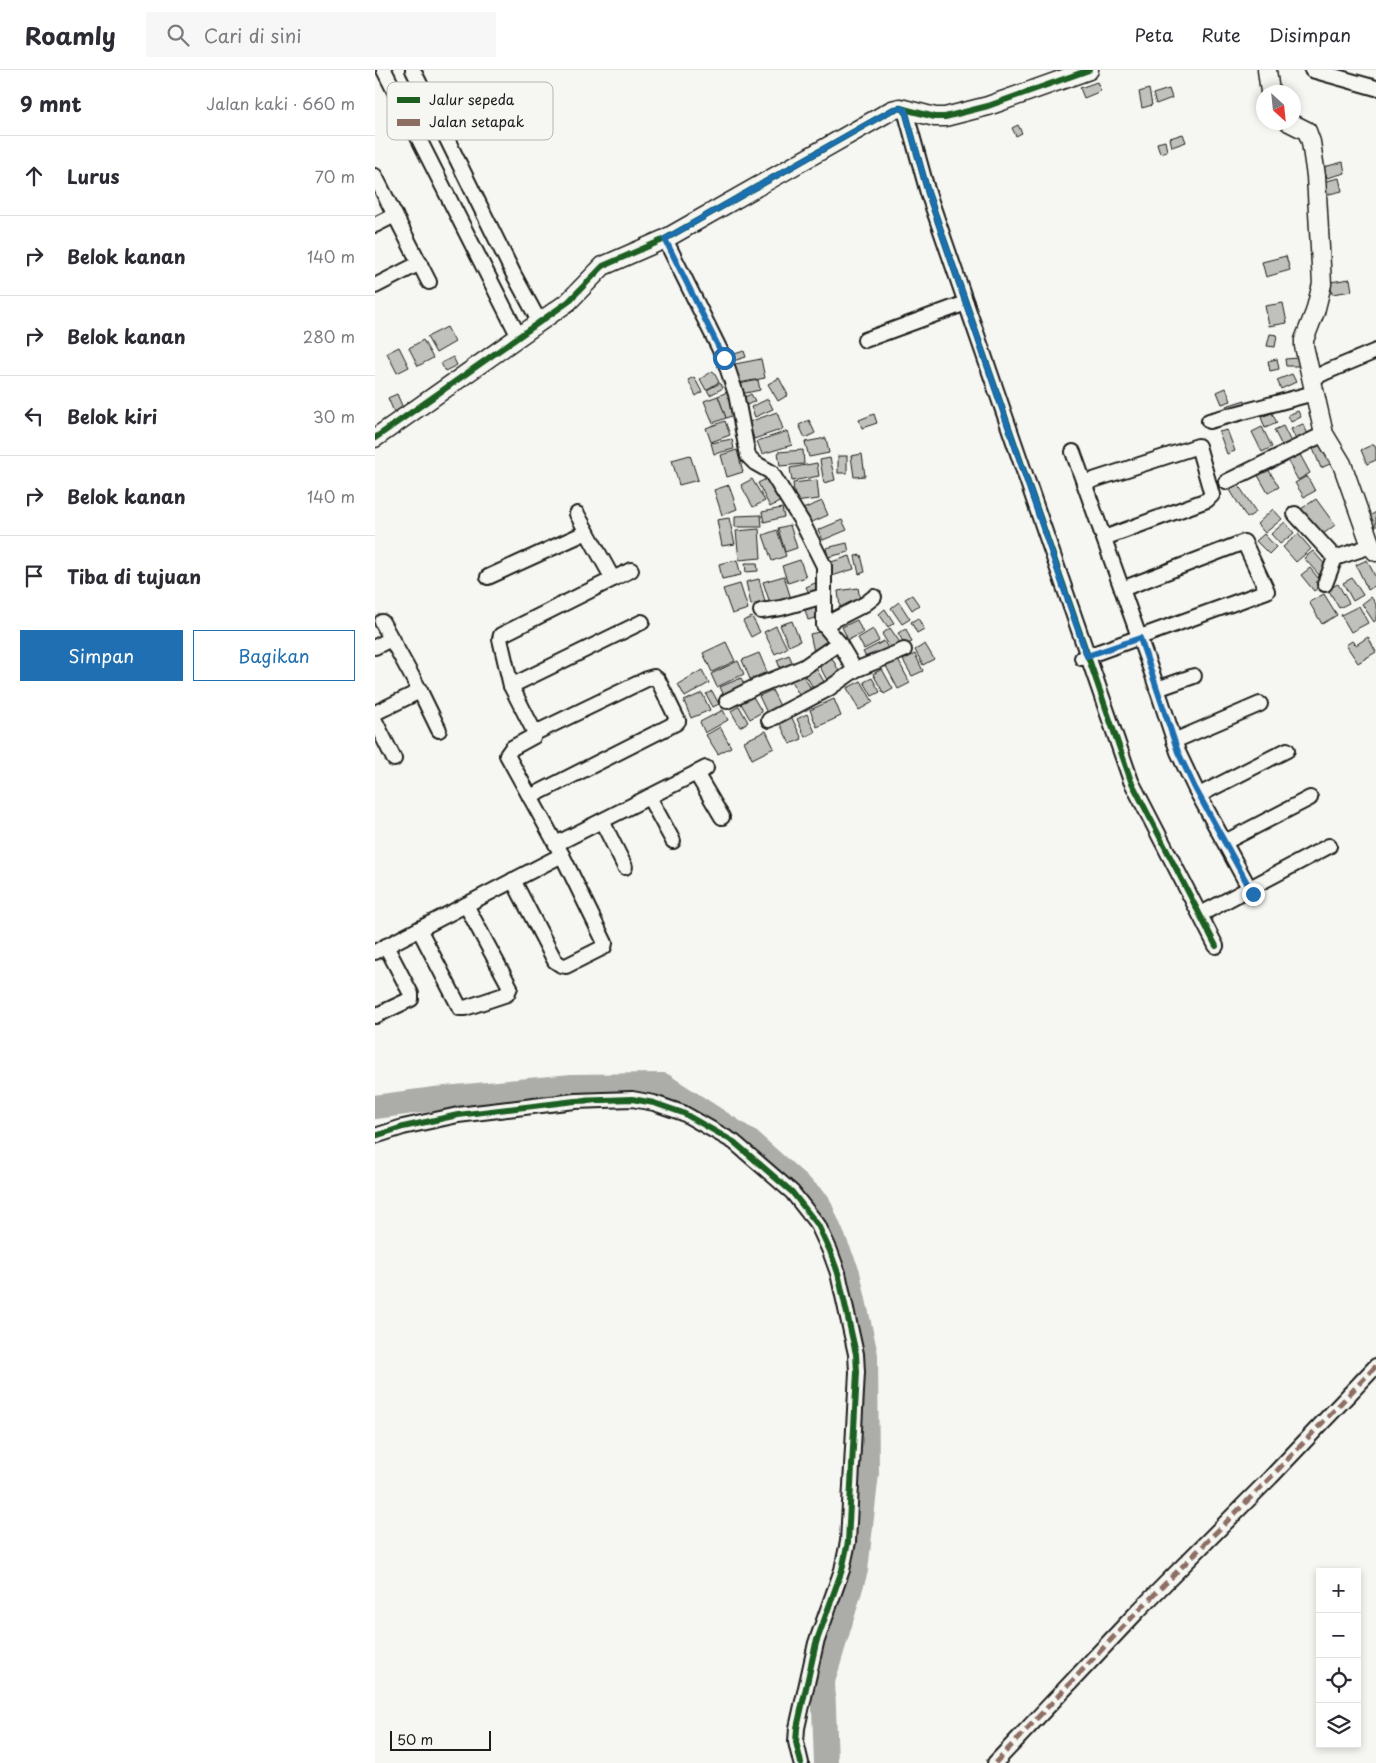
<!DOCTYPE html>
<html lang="id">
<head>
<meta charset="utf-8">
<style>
	body { margin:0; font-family:"Playpen Sans",sans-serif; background:#f7f7f7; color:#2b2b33 }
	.controls { position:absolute; right:15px; bottom:15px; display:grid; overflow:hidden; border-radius:0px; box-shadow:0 2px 8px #0003 }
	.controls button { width:45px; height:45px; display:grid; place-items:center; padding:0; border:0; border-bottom:1px solid #e1e1e2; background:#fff; color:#2b2b33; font:25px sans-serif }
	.compass { position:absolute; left:881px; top:15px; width:45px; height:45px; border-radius:50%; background:#fff; box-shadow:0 2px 8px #0003; rotate:153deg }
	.scale { position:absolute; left:15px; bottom:12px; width:101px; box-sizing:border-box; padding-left:5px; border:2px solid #1c1c1c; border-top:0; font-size:14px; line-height:18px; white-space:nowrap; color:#1c1c1c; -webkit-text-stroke:4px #f6f6f2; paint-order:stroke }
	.stop { position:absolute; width:15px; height:15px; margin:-11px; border:4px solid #1f6fb2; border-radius:50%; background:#fff }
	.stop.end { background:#1f6fb2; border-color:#fff; box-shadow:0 1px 5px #0008 }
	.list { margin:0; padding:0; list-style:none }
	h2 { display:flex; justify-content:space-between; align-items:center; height:65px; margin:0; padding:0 20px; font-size:21px }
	h2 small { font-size:16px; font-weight:400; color:#7c7c81 }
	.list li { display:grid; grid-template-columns:32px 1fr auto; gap:15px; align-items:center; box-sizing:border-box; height:80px; padding:0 20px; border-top:1px solid #e1e1e2 }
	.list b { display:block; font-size:19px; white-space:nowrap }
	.list em { font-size:16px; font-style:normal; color:#7c7c81 }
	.actions { display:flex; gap:10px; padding:15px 20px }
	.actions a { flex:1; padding:11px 0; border:1px solid #1f6fb2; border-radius:0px; text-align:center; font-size:18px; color:#1f6fb2 }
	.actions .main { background:#1f6fb2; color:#fff }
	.icon { flex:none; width:28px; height:28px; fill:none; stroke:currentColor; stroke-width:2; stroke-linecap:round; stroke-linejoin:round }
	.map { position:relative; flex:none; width:1001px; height:1693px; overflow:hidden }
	header { display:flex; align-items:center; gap:30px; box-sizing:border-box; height:70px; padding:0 25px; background:#fff; border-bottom:1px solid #e1e1e2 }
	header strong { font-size:24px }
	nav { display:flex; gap:28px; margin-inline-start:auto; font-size:18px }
	.search { width:350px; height:45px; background:#f7f7f7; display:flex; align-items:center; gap:12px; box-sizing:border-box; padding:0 18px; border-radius:0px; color:#7c7c81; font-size:19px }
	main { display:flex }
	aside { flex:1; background:#fff }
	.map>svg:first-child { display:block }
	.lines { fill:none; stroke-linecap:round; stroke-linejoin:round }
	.river { stroke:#acaca9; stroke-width:24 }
	.building { fill:#c0c0bd; stroke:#1c1c1c }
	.minor-casing { stroke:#1c1c1c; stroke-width:18 }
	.tertiary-casing { stroke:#1c1c1c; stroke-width:21 }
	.minor { stroke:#f6f6f2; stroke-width:14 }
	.tertiary { stroke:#f6f6f2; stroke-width:18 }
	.quiet { stroke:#8d6e63; stroke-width:5; stroke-dasharray:10 5; stroke-linecap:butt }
	.cycleway-casing { stroke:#f6f6f2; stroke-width:9 }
	.cycleway { stroke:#1b5e20; stroke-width:6 }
	.route { stroke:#1f6fb2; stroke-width:6 }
	.key { fill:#f6f6f2; stroke:#b5b5b2; stroke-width:1 }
	.key-label { font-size:14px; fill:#1c1c1c }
</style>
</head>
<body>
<header>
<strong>Roamly</strong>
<div class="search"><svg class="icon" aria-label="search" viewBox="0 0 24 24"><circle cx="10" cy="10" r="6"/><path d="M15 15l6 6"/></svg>Cari di sini</div>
<nav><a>Peta</a><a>Rute</a><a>Disimpan</a></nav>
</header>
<main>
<aside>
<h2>9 mnt<small>Jalan kaki · 660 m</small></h2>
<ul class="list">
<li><svg class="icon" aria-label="ahead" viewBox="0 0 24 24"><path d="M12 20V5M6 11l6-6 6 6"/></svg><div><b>Lurus</b></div><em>70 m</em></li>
<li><svg class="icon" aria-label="right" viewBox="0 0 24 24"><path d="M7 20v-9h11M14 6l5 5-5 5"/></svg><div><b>Belok kanan</b></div><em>140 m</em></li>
<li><svg class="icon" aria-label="right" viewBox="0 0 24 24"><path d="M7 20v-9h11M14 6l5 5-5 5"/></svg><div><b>Belok kanan</b></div><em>280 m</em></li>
<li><svg class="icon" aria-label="left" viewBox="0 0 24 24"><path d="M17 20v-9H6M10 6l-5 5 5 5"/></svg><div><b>Belok kiri</b></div><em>30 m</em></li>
<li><svg class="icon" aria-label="right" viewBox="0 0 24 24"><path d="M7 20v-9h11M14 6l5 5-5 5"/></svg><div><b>Belok kanan</b></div><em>140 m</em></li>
<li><svg class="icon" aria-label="arrive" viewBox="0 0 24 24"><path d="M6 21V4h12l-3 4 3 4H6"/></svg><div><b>Tiba di tujuan</b></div></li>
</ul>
<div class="actions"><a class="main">Simpan</a><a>Bagikan</a></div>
</aside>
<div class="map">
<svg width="1001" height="1693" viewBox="0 0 1001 1693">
	<rect width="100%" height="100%" fill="#f6f6f2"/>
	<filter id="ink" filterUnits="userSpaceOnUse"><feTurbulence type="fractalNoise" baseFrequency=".02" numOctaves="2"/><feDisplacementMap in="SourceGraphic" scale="10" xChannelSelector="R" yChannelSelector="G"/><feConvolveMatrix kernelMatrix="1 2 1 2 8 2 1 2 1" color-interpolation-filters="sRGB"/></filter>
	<g filter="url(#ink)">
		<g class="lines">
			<path class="river" d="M0 1037 60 1029 197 1016 288 1015 374 1071 443 1132 473 1203 491 1285 492 1403 481 1500 448 1611 451 1693"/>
		</g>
		<g class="building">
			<path d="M722 12 726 21 709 28 705 18Z"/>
			<path d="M774 19 777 35 767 38 764 22Z"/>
			<path d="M794 19 797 28 781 34 778 24Z"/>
			<path d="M643 55 647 63 641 66 637 58Z"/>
			<path d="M808 64 811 72 797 77 795 68Z"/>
			<path d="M790 71 792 81 785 83 782 73Z"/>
			<path d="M968 92 970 103 952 108 949 97Z"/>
			<path d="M964 108 967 121 946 126 943 113Z"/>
			<path d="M911 186 915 200 891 207 887 192Z"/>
			<path d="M975 209 977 221 957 224 955 212Z"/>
			<path d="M908 233 912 253 894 256 890 236Z"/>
			<path d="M72 257 80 272 61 283 52 267Z"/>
			<path d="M895 264 902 265 900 277 892 276Z"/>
			<path d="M48 270 58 288 43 296 34 278Z"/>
			<path d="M24 277 34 297 22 303 12 283Z"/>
			<path d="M369 281 371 287 355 292 353 286Z"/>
			<path d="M78 287 82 295 70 301 66 293Z"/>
			<path d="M924 288 925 296H911L910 289Z"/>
			<path d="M386 289 390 308 364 313 360 294Z"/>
			<path d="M902 289 904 299 895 301 893 291Z"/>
			<path d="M338 301 344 312 331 320 325 309Z"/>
			<path d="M917 304 921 312 906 319 902 310Z"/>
			<path d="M319 307 327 322 321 326 313 310Z"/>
			<path d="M404 308 413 325 403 331 393 314Z"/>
			<path d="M383 310 385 320 366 324 364 314Z"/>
			<path d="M345 313 348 318 335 325 332 320Z"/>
			<path d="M851 318 856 331 847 334 842 322Z"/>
			<path d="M352 322 361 344 351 348 343 326Z"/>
			<path d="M22 324 28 338 19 342 13 328Z"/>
			<path d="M376 324 380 331 368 337 364 330Z"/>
			<path d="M343 326 351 348 338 353 329 331Z"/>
			<path d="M393 329 398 339 380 347 376 337Z"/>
			<path d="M870 330 871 335 853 342 851 336Z"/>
			<path d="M923 341 926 347 916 352 913 345Z"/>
			<path d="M402 342 408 359 379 369 374 352Z"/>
			<path d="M897 343 902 353 890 358 886 347Z"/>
			<path d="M499 344 502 353 487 358 484 350Z"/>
			<path d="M434 350 440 363 430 368 424 355Z"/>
			<path d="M350 351 355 365 336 372 331 358Z"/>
			<path d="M928 354 935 368 923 374 916 359Z"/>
			<path d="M908 356 916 372 907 376 899 360Z"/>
			<path d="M887 357 897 377 887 382 877 362Z"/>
			<path d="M852 360 860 381 852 384 844 362Z"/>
			<path d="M413 361 417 375 387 384 382 371Z"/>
			<path d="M451 368 454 383 434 387 430 372Z"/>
			<path d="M357 369 359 379 339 384 336 373Z"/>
			<path d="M948 371 957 393 946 398 937 376Z"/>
			<path d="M999 374 1001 379V390L992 394 986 380Z"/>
			<path d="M922 379 935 403 923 410 910 386Z"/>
			<path d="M362 380 368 402 352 407 346 385Z"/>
			<path d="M428 380 429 394 405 396 403 382Z"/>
			<path d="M487 384 490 406 479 407 476 386Z"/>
			<path d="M315 385 323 410 304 415 297 390Z"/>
			<rect x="463" y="386" width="9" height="17"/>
			<path d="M455 388 460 410 449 413 445 390Z"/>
			<path d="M442 393 444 406 417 411 415 398Z"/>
			<path d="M890 394 904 417 893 423 880 400Z"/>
			<path d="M932 406 940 421 929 427 920 413Z"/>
			<path d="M395 407 408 430 395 437 383 413Z"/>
			<path d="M377 409 390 431 378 437 366 415Z"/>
			<path d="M442 410 444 429 420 432 418 413Z"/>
			<path d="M860 410 881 442 872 448 852 415Z"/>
			<path d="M354 415 362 439 347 445 339 420Z"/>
			<path d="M941 429 960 455 943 468 923 441Z"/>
			<path d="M447 431 453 445 435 453 428 439Z"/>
			<path d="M407 438 409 447 389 452 387 442Z"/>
			<path d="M898 439 907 449 890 463 882 454Z"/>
			<path d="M1001 442V457L999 459 992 448Z"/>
			<path d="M386 445 387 457H360V446Z"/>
			<path d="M354 448 360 474 347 476 342 450Z"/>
			<path d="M467 450 472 460 448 470 443 460Z"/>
			<path d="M910 452 919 463 905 474 896 464Z"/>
			<path d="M415 455 422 478 410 482 403 458Z"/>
			<path d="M384 459 386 488 364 490 361 461Z"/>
			<path d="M402 460 411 486 397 491 388 465Z"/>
			<path d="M889 464 901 477 894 484 881 471Z"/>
			<path d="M923 464 936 479 921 492 908 477Z"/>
			<path d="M472 473 474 482 453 487 451 478Z"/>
			<path d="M938 481 953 498 944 505 929 488Z"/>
			<path d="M486 485 490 502 484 504 480 486Z"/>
			<path d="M475 486 479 499 457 506 453 493Z"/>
			<path d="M362 490 366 505 347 509 344 494Z"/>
			<path d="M425 490 431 507 413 513 407 496Z"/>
			<path d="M992 490 1001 508V515L993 520 981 495Z"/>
			<path d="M370 493H382L383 501 371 502Z"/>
			<path d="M935 498 948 514 939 521 926 505Z"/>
			<path d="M409 506 416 529 396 536 388 512Z"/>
			<path d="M977 508 988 525 978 531 968 513Z"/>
			<path d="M384 509 390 532 376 535 371 512Z"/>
			<path d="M440 513 443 520 435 525 431 517Z"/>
			<path d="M365 514 373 539 357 544 348 519Z"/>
			<path d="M963 514 974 533 964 538 953 519Z"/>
			<path d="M483 518 486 534 465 537 463 521Z"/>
			<path d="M949 524 962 545 947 554 934 532Z"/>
			<path d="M537 525 544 535 537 540 530 529Z"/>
			<path d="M996 527 1001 534V550L999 552 987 534Z"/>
			<path d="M524 532 535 549 527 554 516 538Z"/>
			<path d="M439 533 443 547 433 550 429 536Z"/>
			<path d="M984 536 993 553 976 562 966 545Z"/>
			<path d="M510 539 519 553 513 557 504 544Z"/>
			<path d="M377 547 385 562 376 567 368 551Z"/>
			<path d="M543 548 549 559 542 563 536 552Z"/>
			<path d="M482 550 488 563 473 570 467 557Z"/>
			<path d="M417 551 425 571 414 576 405 555Z"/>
			<path d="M401 556 412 578 400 584 389 562Z"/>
			<path d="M515 558 526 574 517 580 507 564Z"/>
			<path d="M498 559 504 571 489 579 483 568Z"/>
			<path d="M531 559 537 572 530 575 523 563Z"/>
			<path d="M449 561 453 579 439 582 435 564Z"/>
			<path d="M993 567 1001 582 983 593 971 575 977 571 981 575Z"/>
			<path d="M509 571 515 582 495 594 488 582Z"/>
			<path d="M351 572 360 591 337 602 328 583Z"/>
			<path d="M550 574 559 589 548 595 540 580Z"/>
			<path d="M384 583 392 602 375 609 367 590Z"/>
			<path d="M540 584 548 601 537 606 528 590Z"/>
			<path d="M414 585 420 598 407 603 402 590Z"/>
			<path d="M457 588 467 607 454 614 444 595Z"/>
			<path d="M523 590 535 613 523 619 511 596Z"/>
			<path d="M363 591 369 604 342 617 336 604Z"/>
			<path d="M441 598 451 615 440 621 430 604Z"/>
			<path d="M507 599 518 619 509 624 498 604Z"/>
			<path d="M327 600 334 613 310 627 303 614Z"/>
			<path d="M428 605 438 622 426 628 416 611Z"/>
			<path d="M366 608 372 620 351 630 345 617Z"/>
			<path d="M497 608 505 622 497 626 489 612Z"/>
			<path d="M486 611 498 632 484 640 472 618Z"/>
			<path d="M397 620 407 640 394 647 384 626Z"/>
			<path d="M337 621 344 634 338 637 331 624Z"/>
			<path d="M327 623 335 640 316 648 309 631Z"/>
			<path d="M377 625 387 642 375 649 365 632Z"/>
			<path d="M459 629 466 646 442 657 435 640Z"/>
			<path d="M364 636 373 652 365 657 356 641Z"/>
			<path d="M348 640 353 650 330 663 325 652Z"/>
			<path d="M432 644 440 662 430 667 422 649Z"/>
			<path d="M416 646 427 669 415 674 404 652Z"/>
			<path d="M345 657 356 677 343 684 331 665Z"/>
			<path d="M391 661 399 678 377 689 369 671Z"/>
		</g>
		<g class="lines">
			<defs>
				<g id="minor">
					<path d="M9 0 144 267"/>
					<path d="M38 0 139 205 165 253"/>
					<path d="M937 0 1001 18"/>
					<path d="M530 40 553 123 756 711 841 876"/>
					<path d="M0 106 54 212"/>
					<path d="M0 155 20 145"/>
					<path d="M290 169 349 288 361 324 373 386 380 393 396 402 427 452 449 496V555L464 573 480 600 453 619 394 650"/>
					<path d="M0 216 45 193"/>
					<path d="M490 270 591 233"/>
					<path d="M937 309 951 302 1001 281"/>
					<path d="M834 351 939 323"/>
					<path d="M698 382 778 606 803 682 820 718 878 825"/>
					<path d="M851 412 949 364"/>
					<path d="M709 413 823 376 837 425 832 430 729 468"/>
					<path d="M202 444 238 509"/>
					<path d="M920 444 960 488 996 476"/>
					<path d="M113 507 212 462"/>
					<path d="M950 514 960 488"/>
					<path d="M386 541 406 538 449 526"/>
					<path d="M7 552 45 621 64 660"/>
					<path d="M449 555 490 534 499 527"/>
					<path d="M0 577 16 569"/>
					<path d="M707 588 892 521 869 472 747 519"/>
					<path d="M480 600 529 580"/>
					<path d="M136 616 267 552"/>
					<path d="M782 619 819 606"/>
					<path d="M352 631 380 617 429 597 464 573"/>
					<path d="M0 643 45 621"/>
					<path d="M0 651 19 689"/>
					<path d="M799 671 885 634"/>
					<path d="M321 703 347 747"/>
					<path d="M824 725 912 680"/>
					<path d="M155 727 301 653 303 651 283 610 279 607 272 609 160 663"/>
					<path d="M274 727 298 771"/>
					<path d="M227 751 250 797"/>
					<path d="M850 772 935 728"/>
					<path d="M181 774 331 698"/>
					<path d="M138 810 180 891 186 895 191 896 229 877 230 873 187 785 132 685 137 678 159 666 160 663 136 616 125 569 126 565 256 500"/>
					<path d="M826 844 954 776"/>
					<path d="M44 859 85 938H90L132 924 135 917 91 835"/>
					<path d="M0 882 187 785"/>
					<path d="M0 946 36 929V924L11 876"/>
					<path d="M0 1066 28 1057 83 1045 200 1031 257 1029 279 1033 308 1043 359 1072 417 1122 443 1155 455 1181 463 1203 481 1284 482 1302 473 1472 467 1500 441 1573 422 1658 421 1672 426 1693"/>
					<path d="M620 1693 763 1541 896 1407 1001 1296"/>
				</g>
				<g id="tertiary">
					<path d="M892 0 895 22"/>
					<path d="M914 52 932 61 936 72 941 106 947 214 940 242 929 270V276L949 364 967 394 996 476 1001 482"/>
					<path d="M0 368 193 232 228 196 290 169 517 40 525 38 560 47H570L613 36 714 0"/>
				</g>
			</defs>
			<use href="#minor" class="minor-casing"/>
			<use href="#tertiary" class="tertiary-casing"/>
			<use href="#minor" class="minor"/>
			<use href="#tertiary" class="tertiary"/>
			<path class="quiet" d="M620 1693 763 1541 896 1407 1001 1296"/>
			<defs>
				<g id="cycleway">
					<path d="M530 40 553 123 756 711 841 876"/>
					<path d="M0 368 193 232 228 196 290 169 517 40 525 38 560 47H570L613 36 714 0"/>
					<path d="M0 1066 28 1057 83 1045 200 1031 257 1029 279 1033 308 1043 359 1072 417 1122 443 1155 455 1181 463 1203 481 1284 482 1302 473 1472 467 1500 441 1573 422 1658 421 1672 426 1693"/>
				</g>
			</defs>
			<use href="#cycleway" class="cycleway-casing"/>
			<use href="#cycleway" class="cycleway"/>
		</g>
	</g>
	<g class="lines" filter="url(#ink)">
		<path class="route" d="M349 288 290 169 517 40 525 38 530 40 553 123 712 586 765 568 803 682 820 718 878 824"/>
	</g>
	<rect x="12" y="12" width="166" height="58" rx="8" class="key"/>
	<rect x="22" y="27" width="23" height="6" fill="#1b5e20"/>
	<rect x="22" y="49" width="23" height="7" fill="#8d6e63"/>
	<g class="key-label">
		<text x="54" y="35">Jalur sepeda</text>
		<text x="54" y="57">Jalan setapak</text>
	</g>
</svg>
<div class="controls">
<button>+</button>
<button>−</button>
<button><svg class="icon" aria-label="locate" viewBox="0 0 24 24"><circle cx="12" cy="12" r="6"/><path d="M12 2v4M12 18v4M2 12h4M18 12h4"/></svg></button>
<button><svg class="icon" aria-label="layers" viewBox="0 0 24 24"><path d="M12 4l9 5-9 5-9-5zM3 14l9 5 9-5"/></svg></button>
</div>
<svg class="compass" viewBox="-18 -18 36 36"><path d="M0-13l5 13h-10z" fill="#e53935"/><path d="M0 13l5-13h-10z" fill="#7c7c81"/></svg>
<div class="scale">50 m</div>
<div class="stop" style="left:349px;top:288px"></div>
<div class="stop end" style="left:878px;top:824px"></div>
</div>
</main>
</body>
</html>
